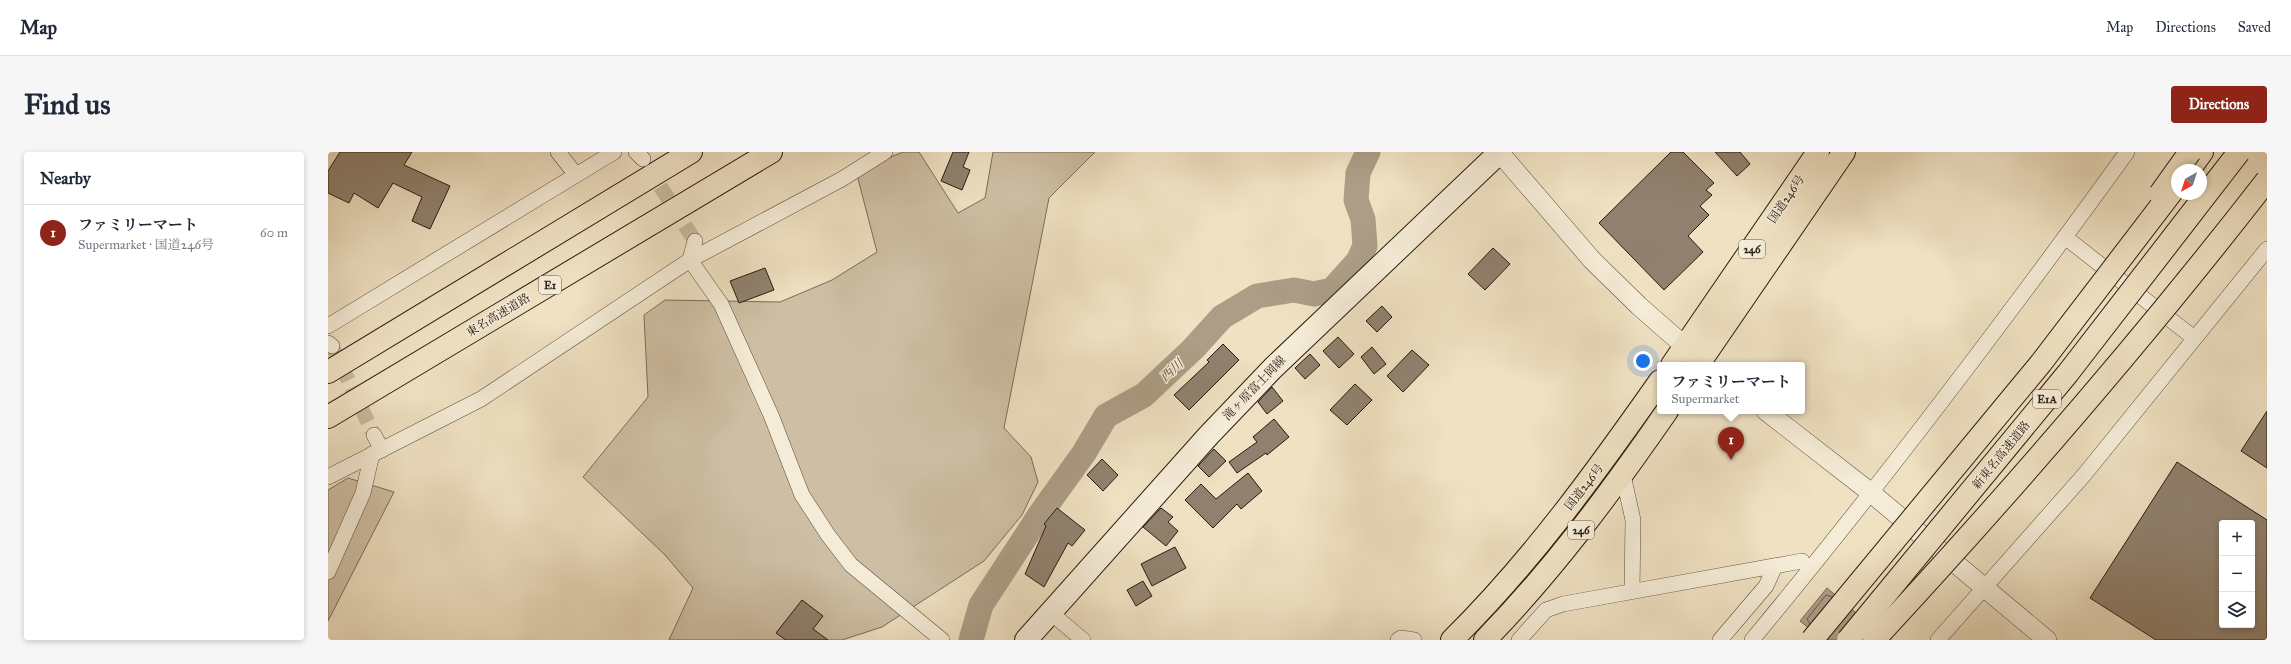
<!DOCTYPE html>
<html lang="en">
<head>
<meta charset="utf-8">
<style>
	body { margin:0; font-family:"IM FELL Great Primer","Noto Serif JP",serif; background:#f6f6f7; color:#1f2937 }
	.controls { position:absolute; right:12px; bottom:12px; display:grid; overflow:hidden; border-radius:4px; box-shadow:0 2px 6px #0003 }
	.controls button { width:36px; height:36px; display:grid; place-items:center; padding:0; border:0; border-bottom:1px solid #e0e1e3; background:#fff; color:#1f2937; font:20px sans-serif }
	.compass { position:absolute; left:1843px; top:12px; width:36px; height:36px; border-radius:50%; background:#fff; box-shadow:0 2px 6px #0003; rotate:219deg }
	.you { position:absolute; left:1315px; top:209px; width:14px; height:14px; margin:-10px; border:3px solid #fff; border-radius:50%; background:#1a73e8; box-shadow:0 0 0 6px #1a73e833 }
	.badge { display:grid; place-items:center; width:26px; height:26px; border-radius:50%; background:#8f2418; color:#fff; font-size:13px; font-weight:700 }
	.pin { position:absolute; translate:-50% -33px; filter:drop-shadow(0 1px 2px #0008) }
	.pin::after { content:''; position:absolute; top:21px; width:14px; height:12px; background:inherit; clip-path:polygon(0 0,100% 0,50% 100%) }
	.popup { position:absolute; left:1329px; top:210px; width:148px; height:52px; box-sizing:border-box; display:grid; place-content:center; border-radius:4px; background:#fff; filter:drop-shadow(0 1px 3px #0005); font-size:13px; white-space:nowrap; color:#747a83 }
	.popup b { font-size:15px; color:#1f2937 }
	.popup::after { content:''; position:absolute; left:50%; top:100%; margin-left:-8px; border:8px solid transparent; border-top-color:#fff }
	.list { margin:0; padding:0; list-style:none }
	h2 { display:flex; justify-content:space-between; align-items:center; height:52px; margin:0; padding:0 16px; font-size:17px }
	h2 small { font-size:13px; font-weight:400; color:#747a83 }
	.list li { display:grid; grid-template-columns:26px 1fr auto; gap:12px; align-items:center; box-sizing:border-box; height:56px; padding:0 16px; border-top:1px solid #e0e1e3 }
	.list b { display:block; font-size:15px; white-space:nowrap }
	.list p { margin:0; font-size:13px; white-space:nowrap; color:#747a83 }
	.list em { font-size:13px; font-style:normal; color:#747a83 }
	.icon { flex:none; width:22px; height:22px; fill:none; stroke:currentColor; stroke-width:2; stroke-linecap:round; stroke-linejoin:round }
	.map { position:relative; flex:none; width:1939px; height:488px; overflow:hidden; border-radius:4px }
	header { display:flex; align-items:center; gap:24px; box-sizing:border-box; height:56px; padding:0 20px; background:#fff; border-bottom:1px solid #e0e1e3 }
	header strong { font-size:19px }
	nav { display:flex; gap:22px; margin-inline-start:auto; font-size:14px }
	.intro { display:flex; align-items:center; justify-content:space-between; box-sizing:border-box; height:96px; padding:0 24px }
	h1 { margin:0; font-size:28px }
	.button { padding:10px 18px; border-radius:4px; background:#8f2418; color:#fff; font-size:14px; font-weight:700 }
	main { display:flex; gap:24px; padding:0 24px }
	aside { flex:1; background:#fff; border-radius:4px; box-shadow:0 2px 6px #0003 }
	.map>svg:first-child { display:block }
	.green { fill:#cebfa4; stroke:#7c6c5b }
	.water { fill:#ac9d86; stroke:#786958 }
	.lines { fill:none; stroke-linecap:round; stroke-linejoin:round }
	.shore { stroke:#6b5c4c; stroke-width:1 }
	.river { stroke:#ac9d86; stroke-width:25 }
	.building { fill:#90816e; stroke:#2a1a12; fill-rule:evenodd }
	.minor-tunnel { stroke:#c8b99f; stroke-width:15; stroke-dasharray:15 8; stroke-linecap:butt }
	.minor-casing { stroke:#5b4c3e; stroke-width:16 }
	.tertiary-casing { stroke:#5b4c3e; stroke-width:20 }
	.secondary-casing { stroke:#2a1a12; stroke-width:24 }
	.trunk-casing { stroke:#2a1a12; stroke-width:24 }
	.motorway-casing { stroke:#2a1a12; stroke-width:24 }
	.minor { stroke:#f5ecd7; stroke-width:15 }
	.tertiary { stroke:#f5ecd7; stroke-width:19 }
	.secondary { stroke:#f5ecd7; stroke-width:22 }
	.trunk { stroke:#efe1c2; stroke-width:22 }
	.motorway { stroke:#efe1c2; stroke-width:22 }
	.motorway-bridge-casing { stroke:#2a1a12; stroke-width:24; stroke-linecap:butt }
	.motorway-bridge { stroke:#efe1c2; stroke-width:22 }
	.labels { text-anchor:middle; stroke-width:3; stroke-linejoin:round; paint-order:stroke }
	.shield { fill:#f5ecd7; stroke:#67594d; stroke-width:1 }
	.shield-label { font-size:11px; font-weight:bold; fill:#2a1a12 }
	.street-label { font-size:12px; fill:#2a1a12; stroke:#f5ecd7 }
	.water-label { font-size:13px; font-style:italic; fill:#5e4e40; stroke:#f5ecd7 }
</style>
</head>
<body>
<header>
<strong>Map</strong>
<nav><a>Map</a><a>Directions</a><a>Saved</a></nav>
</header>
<div class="intro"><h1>Find us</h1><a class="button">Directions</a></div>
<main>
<aside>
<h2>Nearby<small></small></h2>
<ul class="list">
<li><span class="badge">1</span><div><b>ファミリーマート</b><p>Supermarket · 国道246号</p></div><em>60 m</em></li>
</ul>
</aside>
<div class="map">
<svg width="1939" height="488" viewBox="0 0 1939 488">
	<rect width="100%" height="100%" fill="#efe1c2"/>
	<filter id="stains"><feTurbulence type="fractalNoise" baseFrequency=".005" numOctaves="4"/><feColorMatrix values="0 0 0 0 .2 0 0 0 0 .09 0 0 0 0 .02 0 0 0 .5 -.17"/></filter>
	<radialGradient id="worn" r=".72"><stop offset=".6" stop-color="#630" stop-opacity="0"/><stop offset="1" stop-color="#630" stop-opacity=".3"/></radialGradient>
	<g class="green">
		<path d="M575 0H591L630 61 657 46 665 0H767L721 46 676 276 703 305 710 330 694 363 656 409 554 475 514 488H341L365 436 337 403 255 325 320 245 316 163 337 148 452 150 504 128 549 100 528 19Z"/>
		<path d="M20 326 66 340 0 469V338Z"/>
	</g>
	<path class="water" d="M1499 436 1560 488H1484L1483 478 1472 469Z"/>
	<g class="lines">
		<path class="shore" d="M1482 472 1479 467 1498 443 1504 445"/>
		<path class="river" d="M643 488 653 453 713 361 756 301 778 264 816 243 865 197 894 165 929 144 966 138 986 142 1004 138 1030 109 1037 94 1035 67 1028 48 1030 21 1040 0"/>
	</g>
	<g class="building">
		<path d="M12 0H84L76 13 122 34 102 77 84 69 94 45 65 31 50 56 26 41 21 51 0 41V19Z"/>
		<path d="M625 0H641L635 15 642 18 634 38 613 29Z"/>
		<path d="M1343 0H1355L1386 31 1378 38 1384 43 1372 54 1381 63 1360 84 1375 100 1336 138 1271 71Z"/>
		<path d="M1387 0H1412L1422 12 1409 24Z"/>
		<path d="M1165 96 1182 112 1157 138 1140 122Z"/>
		<path d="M437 116 446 138 411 151 402 129Z"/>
		<path d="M1054 154 1064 165 1049 180 1038 169Z"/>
		<path d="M1010 185 1026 202 1011 216 995 199Z"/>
		<path d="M895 192 911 208 861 258 846 243 881 210 879 208Z"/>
		<path d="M1044 195 1058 212 1046 222 1033 205Z"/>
		<path d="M1084 198 1101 213 1075 240 1059 224Z"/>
		<path d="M982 202 992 213 977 227 967 216Z"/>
		<path d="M1027 232 1044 248 1019 273 1002 258Z"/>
		<path d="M944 235 955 249 939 262 930 250Z"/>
		<path d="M1939 259V316L1913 299Z"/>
		<path d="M946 267 961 285 939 303 938 301 909 321 901 310 929 290 925 285Z"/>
		<path d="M886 297 898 309 881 325 870 314Z"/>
		<path d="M774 307 790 323 775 339 759 323Z"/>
		<path d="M1849 310 1939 368V488H1828L1762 446ZM1894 371H1924V473H1894Z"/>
		<path d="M920 321 934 339 913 357 909 352 885 376 857 348 873 332 888 347Z"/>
		<path d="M729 356 757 378 744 394 740 391 716 435 697 422 718 374 716 372Z"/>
		<path d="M833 356 845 365 840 370 850 379 838 394 815 375Z"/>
		<path d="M847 395 858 416 824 434 813 412Z"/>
		<path d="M815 429 824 444 808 454 799 438Z"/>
		<path d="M474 448 495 464 485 477 500 488H458L448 481Z"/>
	</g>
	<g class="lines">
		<g class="minor-tunnel">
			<path d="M320 15 367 89"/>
			<path d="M4 194 46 283"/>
		</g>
		<defs>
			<g id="minor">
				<path d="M230 0 248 23"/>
				<path d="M308 0 315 7"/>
				<path d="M1737 85 1866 186"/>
				<path d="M367 89 362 108 393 152 443 263 474 343 500 383 523 413 614 488"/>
				<path d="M0 174 286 0"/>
				<path d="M0 191 4 194"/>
				<path d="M46 283 54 298"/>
				<path d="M1295 323 1305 368 1304 439"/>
				<path d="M0 325 153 247 362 108 514 27 557 0"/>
				<path d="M0 420 35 341 44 302"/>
				<path d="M723 461 755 488"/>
				<path d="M1070 488 1073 486 1086 488"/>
				<path d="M1191 488 1218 458 1235 452 1474 409"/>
				<path d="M1392 488 1438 434 1447 414"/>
				<path d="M1424 488C1555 330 1679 166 1799 0"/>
				<path d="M1610 488 1756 323 1939 97"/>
			</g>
			<g id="tertiary">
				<path d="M1171 0 1264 108 1311 154 1368 204"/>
				<path d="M1438 259 1542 340 1719 488"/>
			</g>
			<path id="secondary" d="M698 488 881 283 945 216 1172 0"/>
			<g id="trunk">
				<path d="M1344 213 1490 0"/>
				<path d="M1370 213 1516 0"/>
				<path d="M1124 488C1203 410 1268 320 1332 229"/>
				<path d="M1157 488C1226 417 1283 340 1339 259"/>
			</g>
			<g id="motorway">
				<path d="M1861 18 1874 0"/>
				<path d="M0 220 363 0"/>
				<path d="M0 265 443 0"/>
			</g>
		</defs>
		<use href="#minor" class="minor-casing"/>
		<use href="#tertiary" class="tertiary-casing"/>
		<use href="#secondary" class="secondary-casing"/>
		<use href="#trunk" class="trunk-casing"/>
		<use href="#motorway" class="motorway-casing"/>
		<use href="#minor" class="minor"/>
		<use href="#tertiary" class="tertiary"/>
		<use href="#secondary" class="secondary"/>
		<use href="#trunk" class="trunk"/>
		<use href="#motorway" class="motorway"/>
		<defs>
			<g id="motorway-bridge">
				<path d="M1832 42 1862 0"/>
				<path d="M1484 488 1713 211 1849 33"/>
				<path d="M1520 488 1740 221 1911 0"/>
				<path d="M1546 488C1683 340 1815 188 1939 28"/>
			</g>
		</defs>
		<use href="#motorway-bridge" class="motorway-bridge-casing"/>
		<use href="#motorway-bridge" class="motorway-bridge"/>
	</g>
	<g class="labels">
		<g class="shield">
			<rect x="1411" y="88" width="26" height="18" rx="3"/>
			<rect x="211" y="124" width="22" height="18" rx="3"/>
			<rect x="1705" y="238" width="28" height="18" rx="3"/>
			<rect x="1240" y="369" width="26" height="18" rx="3"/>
		</g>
		<g class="shield-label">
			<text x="1424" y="101">246</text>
			<text x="222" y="137">E1</text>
			<text x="1719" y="251">E1A</text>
			<text x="1253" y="382">246</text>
		</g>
		<g class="street-label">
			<text transform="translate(1458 47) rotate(-56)" y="4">国道246号</text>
			<text transform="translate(170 163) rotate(-31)" y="4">東名高速道路</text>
			<text transform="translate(926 236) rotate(-46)" y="4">滝ヶ原富士岡線</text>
			<text transform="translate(1673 303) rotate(-51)" y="4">新東名高速道路</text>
			<text transform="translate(1256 335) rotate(-52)" y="4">国道246号</text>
		</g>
		<g class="water-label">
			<text transform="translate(843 218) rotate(-43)" y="5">西川</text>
		</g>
	</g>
	<rect width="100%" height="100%" filter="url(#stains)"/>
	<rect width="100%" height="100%" fill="url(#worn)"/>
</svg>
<div class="controls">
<button>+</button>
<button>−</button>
<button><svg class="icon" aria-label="layers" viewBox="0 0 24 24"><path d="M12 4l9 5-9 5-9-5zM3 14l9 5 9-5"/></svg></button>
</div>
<svg class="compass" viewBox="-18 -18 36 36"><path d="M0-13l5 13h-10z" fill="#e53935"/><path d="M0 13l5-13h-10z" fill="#747a83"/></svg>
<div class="you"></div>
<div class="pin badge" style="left:1403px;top:308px">1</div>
<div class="popup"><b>ファミリーマート</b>Supermarket</div>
</div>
</main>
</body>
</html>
